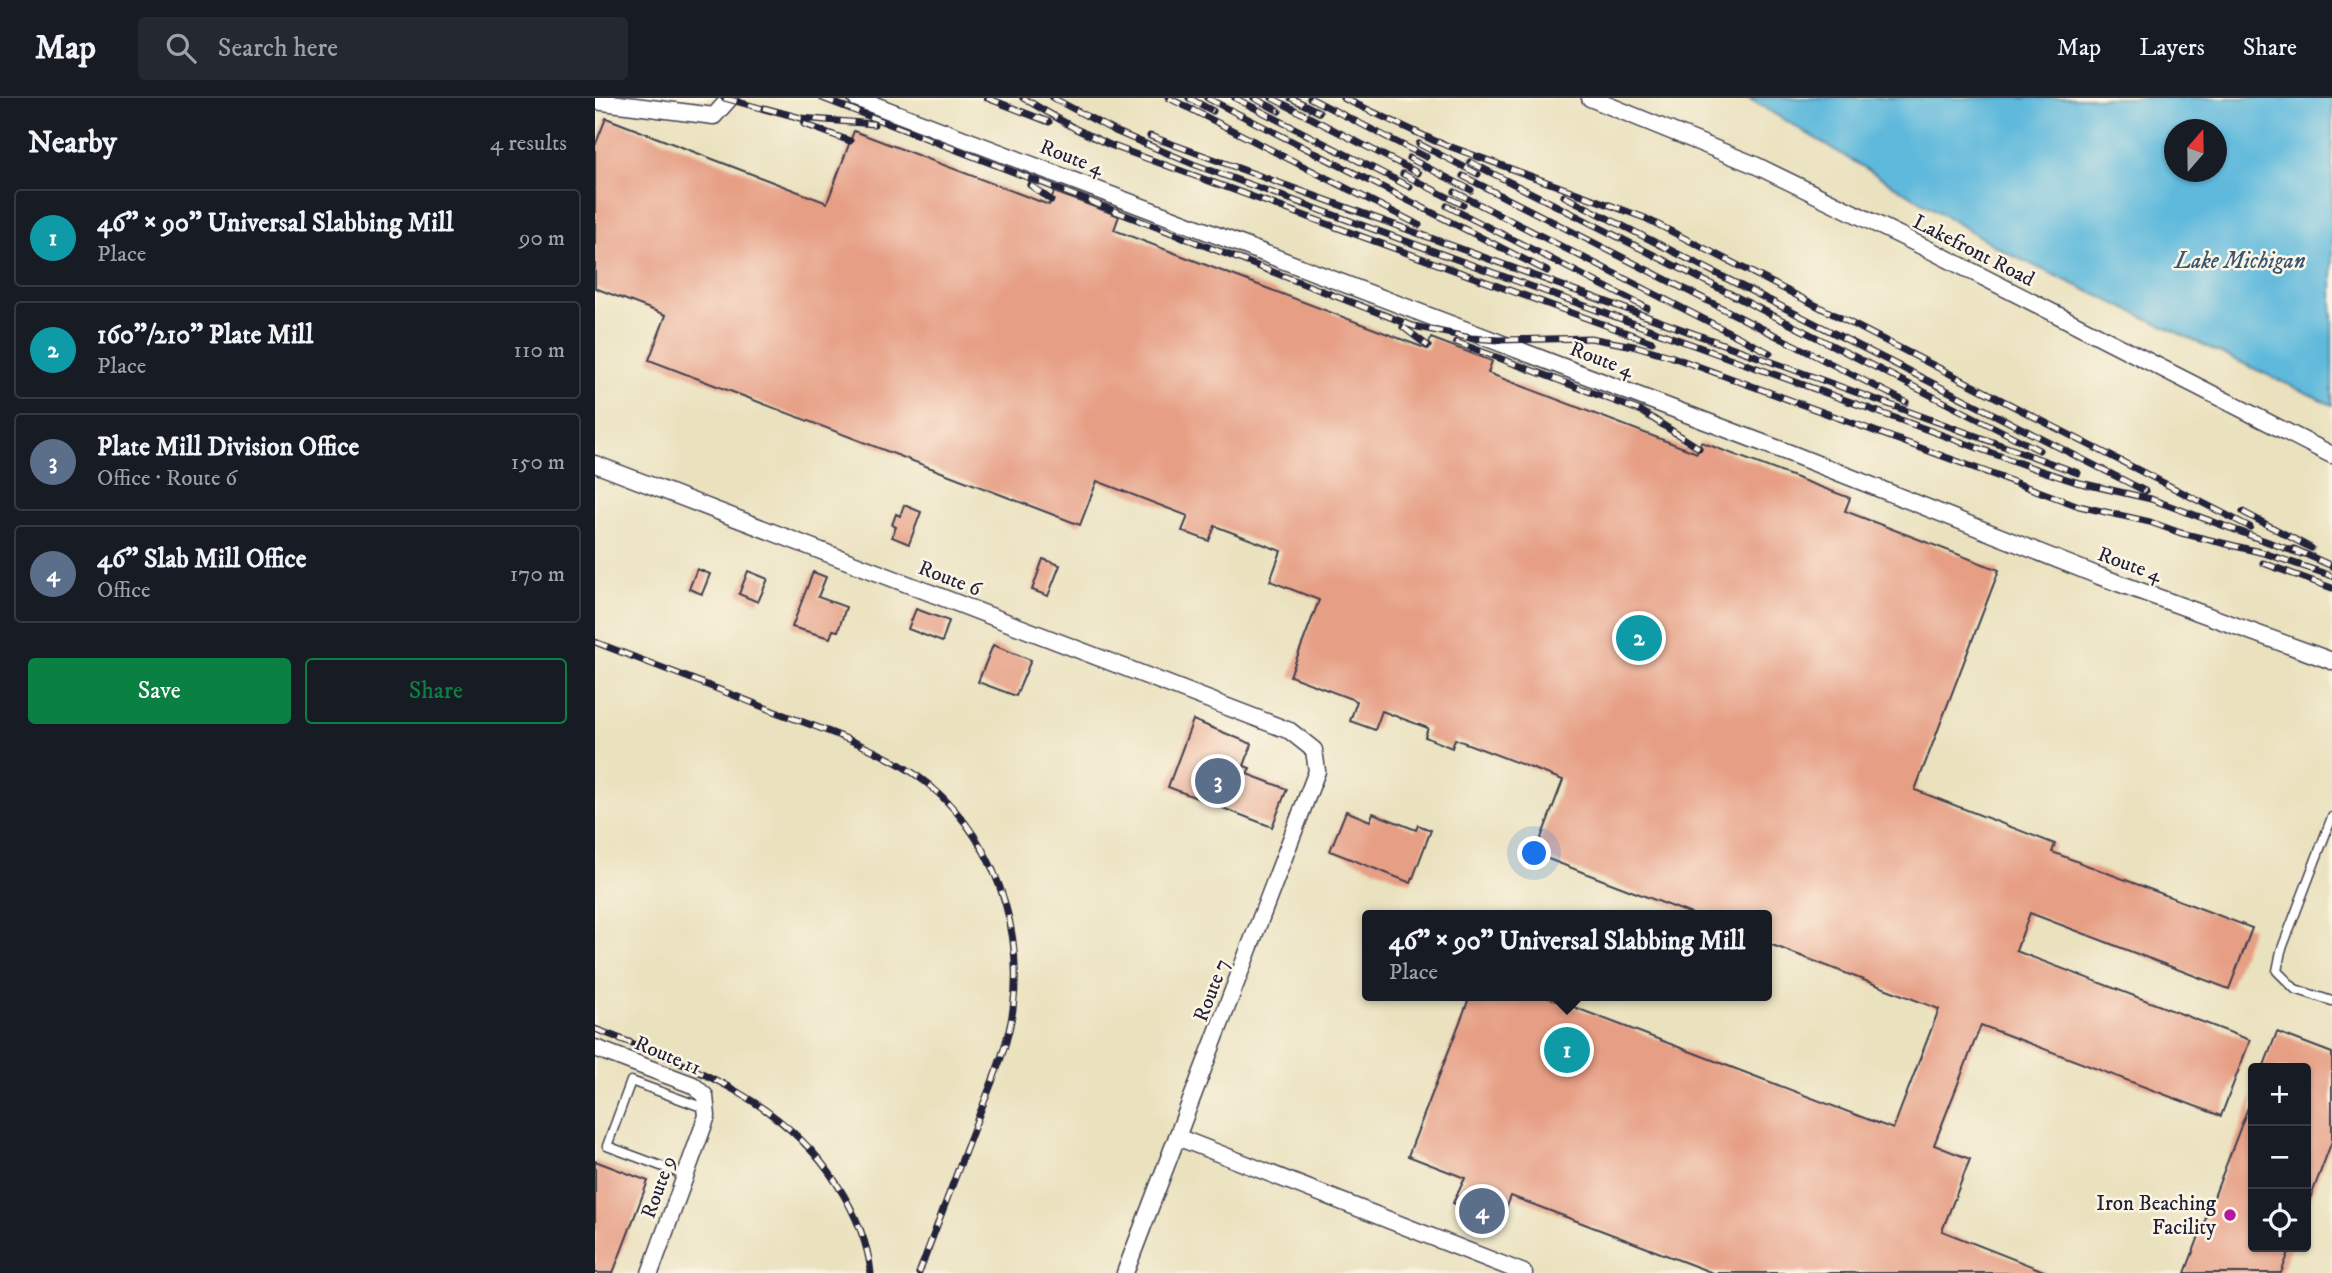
<!DOCTYPE html>
<html lang="en">
<head>
<meta charset="utf-8">
<style>
	body { margin:0; font-family:"IM FELL DW Pica",serif; background:#242831; color:#f1f3f6 }
	.controls { position:absolute; right:21px; bottom:21px; display:grid; overflow:hidden; border-radius:7px; box-shadow:0 2px 5px #0004 }
	.controls button { width:63px; height:63px; display:grid; place-items:center; padding:0; border:0; border-bottom:2px solid #363941; background:#171b24; color:#f1f3f6; font:35px sans-serif }
	.compass { position:absolute; left:1569px; top:21px; width:63px; height:63px; border-radius:50%; background:#171b24; box-shadow:0 2px 5px #0004; rotate:20deg }
	.you { position:absolute; left:940px; top:756px; width:24px; height:24px; margin:-18px; border:5px solid #fff; border-radius:50%; background:#1a73e8; box-shadow:0 0 0 10px #1a73e833 }
	.badge { display:grid; place-items:center; width:46px; height:46px; border-radius:50%; background:#0b8043; color:#fff; font-size:23px; font-weight:700 }
	.pin { position:absolute; translate:-50% -50%; border:4px solid #fff; box-shadow:0 2px 7px #0006 }
	.popup { position:absolute; left:767px; top:812px; width:410px; height:91px; box-sizing:border-box; display:grid; place-content:center; border-radius:7px; background:#171b24; filter:drop-shadow(0 2px 5px #0005); font-size:23px; white-space:nowrap; color:#9ea1a6 }
	.popup b { font-size:26px; color:#f1f3f6 }
	.popup::after { content:''; position:absolute; left:50%; top:100%; margin-left:-14px; border:14px solid transparent; border-top-color:#171b24 }
	.list { margin:0; padding:0; list-style:none }
	h2 { display:flex; justify-content:space-between; align-items:center; height:91px; margin:0; padding:0 28px; font-size:30px }
	h2 small { font-size:23px; font-weight:400; color:#9ea1a6 }
	.list li { display:grid; grid-template-columns:46px 1fr auto; gap:21px; align-items:center; box-sizing:border-box; height:98px; margin:0 14px 14px; padding:0 14px; border:2px solid #363941; border-radius:7px }
	.list b { display:block; font-size:26px; white-space:nowrap }
	.list p { margin:0; font-size:23px; white-space:nowrap; color:#9ea1a6 }
	.list em { font-size:23px; font-style:normal; color:#9ea1a6 }
	.actions { display:flex; gap:14px; padding:21px 28px }
	.actions a { flex:1; padding:16px 0; border:2px solid #0b8043; border-radius:7px; text-align:center; font-size:24px; color:#0b8043 }
	.actions .main { background:#0b8043; color:#fff }
	.icon { flex:none; width:38px; height:38px; fill:none; stroke:currentColor; stroke-width:2; stroke-linecap:round; stroke-linejoin:round }
	.map { position:relative; flex:none; width:1737px; height:1175px; overflow:hidden }
	header { display:flex; align-items:center; gap:42px; box-sizing:border-box; height:98px; padding:0 35px; background:#171b24; border-bottom:2px solid #363941 }
	header strong { font-size:33px }
	nav { display:flex; gap:38px; margin-inline-start:auto; font-size:24px }
	.search { width:490px; height:63px; background:#242831; display:flex; align-items:center; gap:18px; box-sizing:border-box; padding:0 24px; border-radius:7px; color:#9ea1a6; font-size:26px }
	main { display:flex }
	aside { flex:1; background:#171b24 }
	.map>svg:first-child { display:block }
	.water { fill:#5eb9dc; stroke:#406e8c; stroke-width:2; fill-rule:evenodd }
	.building { fill:#e69e84 }
	.lines { fill:none; stroke-linecap:round; stroke-linejoin:round }
	.lane-casing { stroke:#403f4f; stroke-width:11 }
	.street-casing { stroke:#403f4f; stroke-width:19 }
	.lane { stroke:#fff; stroke-width:8 }
	.street { stroke:#fff; stroke-width:16 }
	.rail-casing { stroke:#22223b; stroke-width:7 }
	.rail { stroke:#fcf5e5; stroke-width:4.5; stroke-dasharray:13; stroke-linecap:butt }
	.poi-dot { fill:#b5179e; stroke:#fcf5e5; stroke-width:2.5 }
	.labels { text-anchor:middle; stroke-width:5; stroke-linejoin:round; paint-order:stroke }
	.street-label { font-size:21px; fill:#22223b; stroke:#fcf5e5 }
	.poi-label { font-size:21px; fill:#22223b; stroke:#fcf5e5; text-anchor:end }
	.water-label { font-size:23px; font-style:italic; fill:#375773; stroke:#fcf5e5 }
</style>
</head>
<body>
<header>
<strong>Map</strong>
<div class="search"><svg class="icon" aria-label="search" viewBox="0 0 24 24"><circle cx="10" cy="10" r="6"/><path d="M15 15l6 6"/></svg>Search here</div>
<nav><a>Map</a><a>Layers</a><a>Share</a></nav>
</header>
<main>
<aside>
<h2>Nearby<small>4 results</small></h2>
<ul class="list">
<li><span class="badge" style="background:#0f9aa8">1</span><div><b>46&quot; × 90&quot; Universal Slabbing Mill</b><p>Place</p></div><em>90 m</em></li>
<li><span class="badge" style="background:#0f9aa8">2</span><div><b>160&quot;/210&quot; Plate Mill</b><p>Place</p></div><em>110 m</em></li>
<li><span class="badge" style="background:#5c6f8a">3</span><div><b>Plate Mill Division Office</b><p>Office · Route 6</p></div><em>150 m</em></li>
<li><span class="badge" style="background:#5c6f8a">4</span><div><b>46&quot; Slab Mill Office</b><p>Office</p></div><em>170 m</em></li>
</ul>
<div class="actions"><a class="main">Save</a><a>Share</a></div>
</aside>
<div class="map">
<svg width="1737" height="1175" viewBox="0 0 1737 1175">
	<rect width="100%" height="100%" fill="#fcf5e5"/>
	<filter id="ink" filterUnits="userSpaceOnUse"><feTurbulence type="fractalNoise" baseFrequency=".0143" numOctaves="2"/><feDisplacementMap in="SourceGraphic" scale="14" xChannelSelector="R" yChannelSelector="G"/><feConvolveMatrix kernelMatrix="1 2 1 2 8 2 1 2 1" color-interpolation-filters="sRGB"/></filter>
	<filter id="wash" filterUnits="userSpaceOnUse"><feTurbulence type="fractalNoise" baseFrequency=".00686" numOctaves="4" result="noise"/><feDisplacementMap in="SourceGraphic" scale="28" xChannelSelector="R" yChannelSelector="G"/><feGaussianBlur stdDeviation="1.57" result="paint"/><feColorMatrix in="noise" values="0 0 0 0 0 0 0 0 0 0 0 0 0 0 0 0 0 1.4 0 .05"/><feComposite in="paint" operator="in"/></filter>
	<g filter="url(#wash)">
		<rect width="100%" height="100%" fill="#eae1be"/>
		<path class="water" d="M1153 0H1737V307L1412 155ZM1580 32H1622V74H1580Z"/>
		<g id="blocks">
			<g class="building">
				<path d="M11 20 232 105 259 33 454 107 459 94 524 118 519 132 832 251 836 240 897 263 893 275 1102 355 1106 344 1255 400 1250 413 1404 472 1320 692 1460 746 1457 754 1657 830 1634 891 1435 815 1421 853 1655 942 1626 1018 1386 927 1339 1047 1375 1061 1347 1133 1454 1175H1118L916 1098 903 1131 863 1115 866 1109 858 1105 870 1080 813 1058 875 898H950L1298 1031 1344 911 1172 845V817H1099L940 756 968 682 860 641 857 650 830 639 833 630 787 613 780 632 755 623 762 603 695 578 724 502 675 483 686 453 620 428 614 443 587 433 593 418 502 383 485 427 54 262 71 217 0 190V48Z"/>
				<path d="M309 407 326 414 314 446 297 439 301 429 297 427 301 416 305 418Z"/>
				<path d="M448 461 465 467 453 498 437 492Z"/>
				<path d="M102 471 115 476 107 496 94 491Z"/>
				<path d="M153 473 173 481 163 504 144 496Z"/>
				<path d="M218 474 231 479 223 499 251 509 243 533 238 532 235 540 197 529Z"/>
				<path d="M321 511 354 523 347 544 313 531Z"/>
				<path d="M398 547 436 562 421 598 383 584Z"/>
				<path d="M598 622 657 646 649 668 655 670 652 676 692 691 677 729 573 689Z"/>
				<path d="M751 713 775 723 778 715 821 732 823 727 836 732 816 785 735 753Z"/>
				<path d="M1682 934 1737 955V1043L1712 1109 1711 970H1668Z"/>
				<path d="M1657 999 1658 1149H1696L1686 1175H1590Z"/>
				<path d="M0 1063 53 1083 18 1175H0Z"/>
			</g>
		</g>
	</g>
	<g filter="url(#ink)">
		<use href="#blocks" fill-opacity="0" stroke="#403f4f" stroke-width="2"/>
		<g class="lines">
			<defs>
				<g id="lane">
					<path d="M1737 719 1686 853 1682 873 1700 891 1737 903"/>
					<path d="M90 1077 12 1048 36 983 112 1011"/>
				</g>
				<g id="street">
					<path d="M261 0 1197 356 1504 478 1737 563"/>
					<path d="M995 0 1160 67 1341 155 1737 357"/>
					<path d="M0 3 119 18 135 0"/>
					<path d="M0 366 695 633 719 652 722 673 530 1175"/>
					<path d="M0 950 98 987 110 998 112 1018 55 1175"/>
					<path d="M582 1039 929 1175"/>
				</g>
			</defs>
			<use href="#lane" class="lane-casing"/>
			<use href="#street" class="street-casing"/>
			<use href="#lane" class="lane"/>
			<use href="#street" class="street"/>
			<defs>
				<g id="rail">
					<path d="M129 0 176 13"/>
					<path d="M227 0 818 228 876 240 904 242 995 240 1044 249 1075 258 1484 408 1555 424 1586 435 1669 455 1737 478"/>
					<path d="M392 0 454 24"/>
					<path d="M428 0 481 31 515 47 1057 244"/>
					<path d="M458 0 520 33 598 66 1441 371 1481 384 1556 401 1706 456"/>
					<path d="M574 0 824 127"/>
					<path d="M594 0 618 13"/>
					<path d="M612 0 952 173"/>
					<path d="M640 0 815 89"/>
					<path d="M659 0 684 13"/>
					<path d="M677 0 823 75"/>
					<path d="M696 0 724 14"/>
					<path d="M715 0 831 59"/>
					<path d="M748 0 840 43 1050 120 1655 429"/>
					<path d="M169 10 206 20 279 26"/>
					<path d="M209 26 255 43"/>
					<path d="M555 38 1483 375"/>
					<path d="M824 46 883 76"/>
					<path d="M814 60 876 92"/>
					<path d="M875 64 1444 352"/>
					<path d="M808 76 868 107"/>
					<path d="M868 78 1311 304"/>
					<path d="M435 87 456 102"/>
					<path d="M860 94 1175 255"/>
					<path d="M969 98 1550 393"/>
					<path d="M852 108 1052 210"/>
					<path d="M808 229 833 248"/>
					<path d="M861 244 1046 313 1104 350"/>
					<path d="M1648 414 1716 450"/>
					<path d="M1699 451 1737 468"/>
					<path d="M1668 465 1737 490"/>
					<path d="M0 544C59 567 119 589 178 613 221 629 264 643 304 666 389 715 431 817 418 911 413 949 396 986 382 1022 363 1073 343 1124 324 1175"/>
					<path d="M0 931C91 966 187 1000 242 1086 259 1113 273 1144 276 1175"/>
				</g>
			</defs>
			<use href="#rail" class="rail-casing"/>
			<use href="#rail" class="rail"/>
		</g>
	</g>
	<circle class="poi-dot" cx="1635" cy="1117" r="7"/>
	<g class="labels">
		<g class="street-label">
			<text transform="translate(477 59) rotate(21)" y="7">Route 4</text>
			<text transform="translate(1379 152) rotate(27)" y="7">Lakefront Road</text>
			<text transform="translate(1007 261) rotate(21)" y="7">Route 4</text>
			<text transform="translate(1535 466) rotate(20)" y="7">Route 4</text>
			<text transform="translate(355 480) rotate(21)" y="7">Route 6</text>
			<text transform="translate(616 892) rotate(-69)" y="7">Route 7</text>
			<text transform="translate(73 957) rotate(23)" y="7">Route 11</text>
			<text transform="translate(63 1089) rotate(-70)" y="7">Route 9</text>
		</g>
		<g class="poi-label">
			<text x="1621" y="1112">Iron Beaching<tspan x="1621" dy="24">Facility</tspan></text>
		</g>
		<g class="water-label">
			<text x="1645" y="170">Lake Michigan</text>
		</g>
	</g>
</svg>
<div class="controls">
<button>+</button>
<button>−</button>
<button><svg class="icon" aria-label="locate" viewBox="0 0 24 24"><circle cx="12" cy="12" r="6"/><path d="M12 2v4M12 18v4M2 12h4M18 12h4"/></svg></button>
</div>
<svg class="compass" viewBox="-18 -18 36 36"><path d="M0-13l5 13h-10z" fill="#e53935"/><path d="M0 13l5-13h-10z" fill="#9ea1a6"/></svg>
<div class="you"></div>
<div class="pin badge" style="left:972px;top:952px;background:#0f9aa8">1</div>
<div class="popup"><b>46&quot; × 90&quot; Universal Slabbing Mill</b>Place</div>
<div class="pin badge" style="left:1044px;top:540px;background:#0f9aa8">2</div>
<div class="pin badge" style="left:623px;top:683px;background:#5c6f8a">3</div>
<div class="pin badge" style="left:887px;top:1113px;background:#5c6f8a">4</div>
</div>
</main>
</body>
</html>
